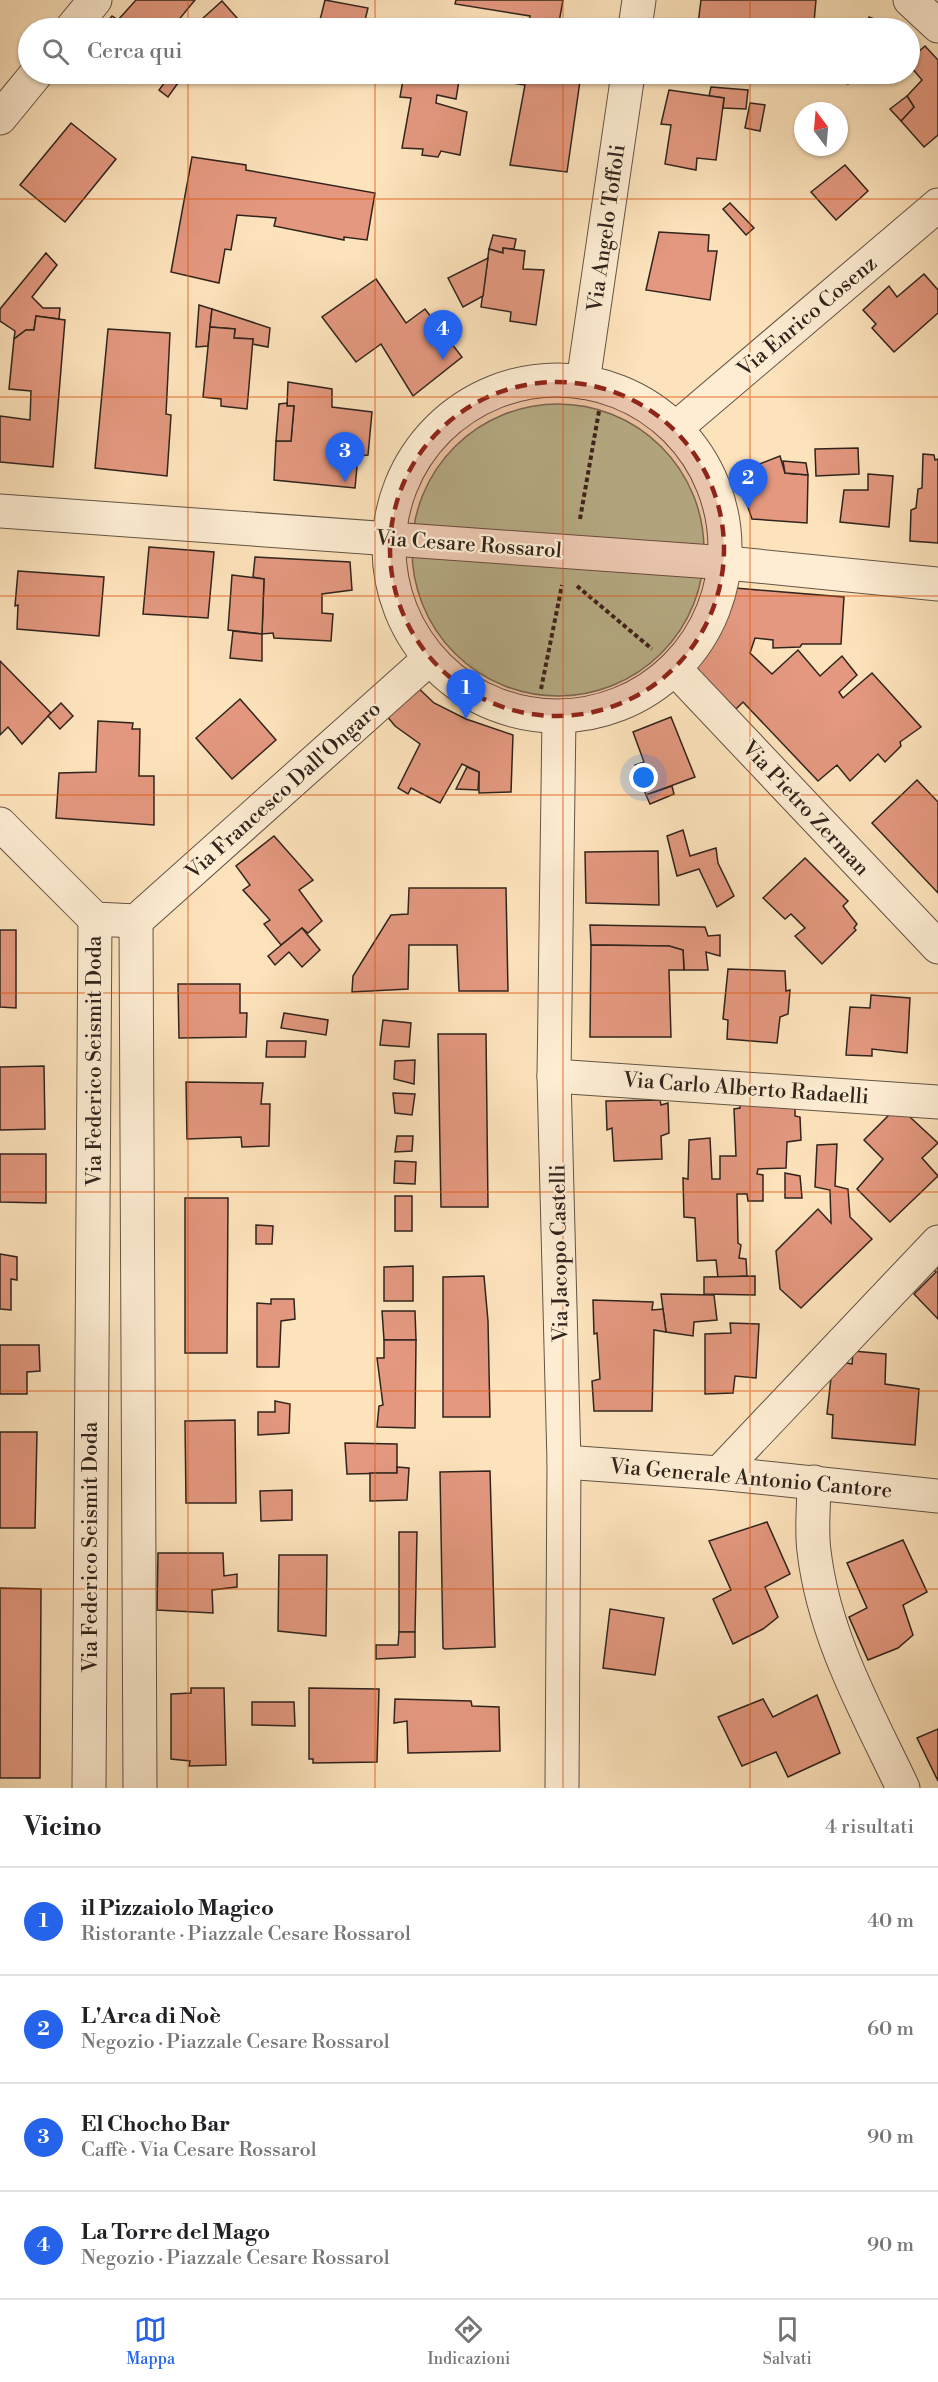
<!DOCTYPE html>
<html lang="it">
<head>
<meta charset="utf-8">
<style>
	body { margin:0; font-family:"Libre Bodoni",serif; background:#f6f6f6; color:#202124 }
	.compass { position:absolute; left:794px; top:102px; width:54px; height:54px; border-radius:50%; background:#fff; box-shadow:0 2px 4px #0004; rotate:344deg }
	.you { position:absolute; left:644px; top:778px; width:21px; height:21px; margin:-15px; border:4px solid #fff; border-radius:50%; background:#1a73e8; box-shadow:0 0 0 9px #1a73e833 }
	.badge { display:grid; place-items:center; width:39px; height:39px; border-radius:50%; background:#2563eb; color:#fff; font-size:20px; font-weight:700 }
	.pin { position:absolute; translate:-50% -50px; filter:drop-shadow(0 2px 3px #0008) }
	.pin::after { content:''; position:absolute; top:32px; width:21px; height:18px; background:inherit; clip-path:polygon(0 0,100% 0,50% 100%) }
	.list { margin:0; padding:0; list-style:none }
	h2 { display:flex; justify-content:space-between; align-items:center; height:78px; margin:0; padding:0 24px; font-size:26px }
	h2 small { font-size:20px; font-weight:400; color:#757577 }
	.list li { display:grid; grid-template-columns:39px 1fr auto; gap:18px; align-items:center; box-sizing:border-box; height:108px; padding:0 24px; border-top:2px solid #e0e0e0 }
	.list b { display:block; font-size:22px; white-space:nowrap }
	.list p { margin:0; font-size:20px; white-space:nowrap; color:#757577 }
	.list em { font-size:20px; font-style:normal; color:#757577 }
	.icon { flex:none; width:33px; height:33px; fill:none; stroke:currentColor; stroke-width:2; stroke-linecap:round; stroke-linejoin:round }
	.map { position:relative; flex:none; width:938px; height:1788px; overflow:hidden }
	.search { position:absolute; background:#fff; box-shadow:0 2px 4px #0004; left:18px; right:18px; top:18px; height:66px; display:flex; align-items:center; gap:15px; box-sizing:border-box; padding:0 21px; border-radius:33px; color:#757577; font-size:22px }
	.sheet { height:510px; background:#fff }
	nav { display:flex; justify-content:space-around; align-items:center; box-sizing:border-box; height:84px; border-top:2px solid #e0e0e0; background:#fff; font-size:16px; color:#757577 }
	nav a { display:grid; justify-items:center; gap:3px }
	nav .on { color:#2563eb }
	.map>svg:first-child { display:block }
	.green { fill:#bac595; stroke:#757459; stroke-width:1.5 }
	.building { fill:#e3987f; stroke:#30241d; stroke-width:1.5 }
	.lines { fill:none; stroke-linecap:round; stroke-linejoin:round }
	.minor-casing { stroke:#635445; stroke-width:35 }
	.path { stroke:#30241d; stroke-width:4; stroke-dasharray:4.5 3; stroke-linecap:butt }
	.minor { stroke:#feedd3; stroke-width:33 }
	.marked { fill:#8f2418; fill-opacity:0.2; stroke:#8f2418; stroke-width:4.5; stroke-dasharray:12 8; stroke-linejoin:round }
	.grid { fill:none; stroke:#df560d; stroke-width:1.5; stroke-opacity:0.55 }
	.labels { text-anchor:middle; stroke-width:4.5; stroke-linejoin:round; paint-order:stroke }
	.street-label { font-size:21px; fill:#30241d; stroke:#feedd3 }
</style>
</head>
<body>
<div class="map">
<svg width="938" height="1788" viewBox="0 0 938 1788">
	<rect width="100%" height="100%" fill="#fde3bc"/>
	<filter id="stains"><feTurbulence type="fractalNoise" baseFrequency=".00333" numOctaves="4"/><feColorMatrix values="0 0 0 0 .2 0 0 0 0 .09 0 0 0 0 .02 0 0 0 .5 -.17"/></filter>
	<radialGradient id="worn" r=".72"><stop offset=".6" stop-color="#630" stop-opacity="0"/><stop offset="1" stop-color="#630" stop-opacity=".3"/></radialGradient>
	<circle class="green" cx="558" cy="550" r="146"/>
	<g class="building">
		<path d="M136 0H195L172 28H102L112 16 118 20Z"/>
		<path d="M325 0 368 8 363 28H318Z"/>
		<path d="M456 0H563L558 28H529L530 16 455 4Z"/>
		<path d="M701 0H816L814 22 811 28H725L698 24Z"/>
		<path d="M222 1 237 18 226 28H211L202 19Z"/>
		<path d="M869 17 895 27 860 28 862 22 867 26Z"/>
		<path d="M925 46 938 60V135L924 147 901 121 914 107 907 96 922 80 910 66V59Z"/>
		<path d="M404 74H460L456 99 437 95 436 103 467 112 460 155 441 151 438 157 422 155 423 149 402 148 411 98 400 97Z"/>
		<path d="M494 74H581L567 172 510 165 525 85 493 80Z"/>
		<path d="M827 74H852L848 84Z"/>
		<path d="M168 78 178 83 168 97 159 90Z"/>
		<path d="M711 87 748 90 746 109 723 108 724 98 709 96Z"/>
		<path d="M669 90 724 98 716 160 697 158 696 170 665 164 671 125 661 124Z"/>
		<path d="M907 96 914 107 901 121 890 109Z"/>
		<path d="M750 103 765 105 760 131 745 128Z"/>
		<path d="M71 123 116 159 65 222 20 185Z"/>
		<path d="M192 157 246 165V170L375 193 367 240 344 237V240L274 226 276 218 237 215 231 250 225 249 219 283 171 272Z"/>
		<path d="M845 165 868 191 836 220 811 192Z"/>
		<path d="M730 203 754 228 746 235 723 209Z"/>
		<path d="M659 232 709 235 708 251H717L710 300 646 290Z"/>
		<path d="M493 235 516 239 514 249 503 248V253L489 249Z"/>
		<path d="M503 248 525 251 523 269 544 270 536 325 510 321 511 312 481 307 489 249 503 253Z"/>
		<path d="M46 253 57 265 32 297 43 308H60L59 319 36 316 34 330H26L14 339 15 331 0 321V309Z"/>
		<path d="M488 258 483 296 463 307 448 278Z"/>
		<path d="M924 274 938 290V313L894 352 872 328 876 324 863 310 889 286 897 297Z"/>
		<path d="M376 279 406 323 425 309 462 357 413 396 381 344 356 362 322 317Z"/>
		<path d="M199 305 212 309 208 346 196 347Z"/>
		<path d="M212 309 270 328 268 347 252 344 253 339 234 338 235 329 210 327Z"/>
		<path d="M36 316 65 320 53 467 0 462V416L30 420 31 391 9 389 14 339 26 330H34Z"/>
		<path d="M210 327 235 329 234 338 253 339 247 409 221 406V399L203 397Z"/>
		<path d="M108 329 170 333 166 414 171 415 167 476 95 468Z"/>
		<path d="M288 382 332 389V407L372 412 368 455 358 456 355 488 274 480 276 441H291L294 406H287Z"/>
		<path d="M287 403V406H294L291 441H276L279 404Z"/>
		<path d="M858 448 859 474 816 476 815 449Z"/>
		<path d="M923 454 934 455 935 460 938 459V543L910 541 911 510 916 508 918 489 922 488Z"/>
		<path d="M780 456 785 473 808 475 807 523 752 519 736 473Z"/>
		<path d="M783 461 806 463 808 475 785 473Z"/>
		<path d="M868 474 893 476 889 527 840 522 844 490H868Z"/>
		<path d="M149 547 214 552 208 618 143 614Z"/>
		<path d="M255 557 350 562 352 590 322 594V613L333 614 331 641 274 638 273 633 262 634 264 579 253 577Z"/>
		<path d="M18 571 104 577 99 636 17 629 18 605 15 606Z"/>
		<path d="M232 575 264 579 262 634 228 630Z"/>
		<path d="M735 588 844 597 841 644H802L800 647 773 648V640L755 638 750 653 772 674 798 650 820 676 842 656 857 675 839 692 843 698 872 673 921 727 900 742 901 746 885 762 878 754 850 781 837 765 818 781 743 702 736 709 695 668 718 634Z"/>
		<path d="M233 631 262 634V661L230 658Z"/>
		<path d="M0 661 51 713 22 744 8 727 0 735Z"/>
		<path d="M412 682 434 703 466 719 513 735 511 792 479 793V772L462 764 440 803 411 788 408 794 398 788 420 744 395 726 382 710Z"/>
		<path d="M240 699 276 740 232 779 196 738Z"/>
		<path d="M61 703 73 716 60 729 48 716Z"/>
		<path d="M671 717 695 777 646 795 635 765 644 762 633 732Z"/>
		<path d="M98 721 133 723 132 729H140L139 776H154V825L56 818 59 773 96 772Z"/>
		<path d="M467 767 479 772 478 790 456 789Z"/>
		<path d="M917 780 938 802V893L872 823Z"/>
		<path d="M672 786 674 794 650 804 646 795Z"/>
		<path d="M683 830 690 856 716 848 718 863 734 896 717 907 699 869 677 876 667 836Z"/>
		<path d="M274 836 313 880 299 890 322 921 308 933 302 928 281 945 264 924 270 920 243 890 250 885 236 866Z"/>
		<path d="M658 851 659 905 586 903 585 852Z"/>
		<path d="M805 858 848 901 843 906 857 924 854 928 856 930 822 964 795 936 805 928 791 914 785 919 763 898Z"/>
		<path d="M409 888H506L508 991H459L457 945H409L408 989 352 992 353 976 391 915 408 914Z"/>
		<path d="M590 925 705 927 708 936 720 935V956L706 952 708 970H684L683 950 669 946 591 945Z"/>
		<path d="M302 928 320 950 302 967 289 952 275 965 268 956Z"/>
		<path d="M0 930H16V1008L0 1007Z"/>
		<path d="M591 945 669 946 683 950 684 970H669L671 1037H590Z"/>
		<path d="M728 969 785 971 786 991 790 990 788 1014 780 1017 777 1043 727 1039 728 1020 723 1019Z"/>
		<path d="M178 984H240V1013H247L246 1037 179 1038Z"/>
		<path d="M871 995 910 998 907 1053 872 1049V1056L846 1055 850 1007 870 1008Z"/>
		<path d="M284 1013 328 1020 326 1035 281 1028Z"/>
		<path d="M383 1020 411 1023 409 1047 380 1045Z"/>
		<path d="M438 1034H486L488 1207H441Z"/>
		<path d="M267 1041H306L305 1057H266Z"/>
		<path d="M415 1060 414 1084 394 1079 395 1061Z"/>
		<path d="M44 1066 45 1129 0 1130V1067Z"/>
		<path d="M186 1082 263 1083 261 1104H270L269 1146 242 1147 241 1137 187 1139Z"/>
		<path d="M393 1093 415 1094 412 1115 395 1113Z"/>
		<path d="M739 1095 795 1100V1116L800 1117 801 1140 787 1142 786 1168 758 1169 757 1174 763 1175V1201H748L747 1194H737L738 1243 741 1245 739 1258 746 1259 747 1276 718 1278 716 1260 697 1261 695 1218 684 1217 683 1178 688 1179 689 1140 710 1138 712 1179H720V1156H736L734 1109 740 1108Z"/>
		<path d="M660 1100 661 1105 668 1103 669 1133 661 1136 662 1159 614 1161 612 1128 607 1130 606 1101Z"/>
		<path d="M898 1106 938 1143 922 1158 938 1176 890 1222 857 1189 883 1159 864 1140Z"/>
		<path d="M397 1136H413L412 1151 395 1152Z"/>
		<path d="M837 1144 835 1186 848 1189 850 1217 872 1239 801 1308 780 1289 776 1251 818 1209 831 1223 830 1190 815 1187 817 1145Z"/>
		<path d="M0 1154H46V1203L0 1202Z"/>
		<path d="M395 1161 416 1162 415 1184 394 1183Z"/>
		<path d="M785 1173 800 1176 802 1198H785Z"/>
		<rect x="395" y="1196" width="17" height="35"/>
		<path d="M185 1198H228L227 1353H185Z"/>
		<path d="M256 1225 273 1226 272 1244H256Z"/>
		<path d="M0 1254 17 1257V1280L11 1279V1310L0 1309Z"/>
		<path d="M938 1263V1319L914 1294 936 1272 932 1268Z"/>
		<path d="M413 1266V1301H384V1267Z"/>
		<path d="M484 1276 488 1321 490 1417H443V1277Z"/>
		<path d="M755 1276V1295L704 1294V1277Z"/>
		<path d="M661 1294 714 1295 717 1320 694 1322 693 1336 666 1332Z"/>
		<path d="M271 1299H294L295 1319 281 1321 279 1367H257V1303L271 1304Z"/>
		<path d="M593 1300 653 1302 652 1310 663 1309 666 1332 654 1330 652 1411H594L592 1381 600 1379 597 1333 594 1334Z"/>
		<path d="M382 1311H415L416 1340H384Z"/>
		<path d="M730 1323 759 1324 756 1378 735 1376 733 1393 705 1394V1334L731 1333Z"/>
		<path d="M384 1340H416L415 1428 377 1427 379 1406 383 1405 377 1358H384Z"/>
		<path d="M0 1345H39L40 1371 27 1372V1394H0Z"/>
		<path d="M853 1351 886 1354 885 1384 919 1389 915 1445 832 1438 833 1415 827 1414 833 1360 852 1364Z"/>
		<path d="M275 1401 290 1404 289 1433 258 1435V1412H275Z"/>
		<path d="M235 1420 236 1503H186L185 1421Z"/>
		<path d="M0 1432H37L35 1528H0Z"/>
		<path d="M345 1443 397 1444V1473L347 1474Z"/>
		<path d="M397 1467 409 1468 407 1500 370 1501V1473H397Z"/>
		<path d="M490 1471 495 1647 445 1649 443 1648 440 1472Z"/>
		<path d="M292 1490V1520L261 1521 260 1491Z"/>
		<path d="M767 1522 790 1574 765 1587 778 1617 763 1629 733 1644 713 1599 731 1590 709 1541Z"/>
		<path d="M399 1532H417L415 1632H399Z"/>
		<path d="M903 1540 927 1592 903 1605 913 1635 898 1648 868 1660 849 1617 867 1608 847 1563Z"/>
		<path d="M158 1553H223L224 1576 237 1574V1587L212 1590 213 1613 157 1610Z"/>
		<path d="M279 1555H327L326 1636 278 1631Z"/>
		<path d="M0 1588 41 1589 40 1778H0Z"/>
		<path d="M610 1609 664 1618 655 1675 603 1668Z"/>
		<path d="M399 1632H415V1657L376 1659V1645H398Z"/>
		<path d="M191 1688H224L226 1765 189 1766 190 1761 171 1759V1694L191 1693Z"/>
		<path d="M309 1688 379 1689 377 1762 313 1763V1759H309Z"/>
		<path d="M817 1695 840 1753 788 1777 776 1752 742 1766 718 1717 763 1699 773 1717Z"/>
		<path d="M395 1699 471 1701 472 1706 499 1707 500 1751 408 1753 407 1721 394 1723Z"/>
		<path d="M252 1702H294L295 1726 252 1725Z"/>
		<path d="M938 1729V1781L917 1738Z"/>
	</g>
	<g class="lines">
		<defs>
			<g id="minor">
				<path d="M910 0 938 26"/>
				<path d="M72 28 95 0"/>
				<path d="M635 28 639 0"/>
				<path d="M0 118 36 74"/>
				<circle cx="557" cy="548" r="168"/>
				<path d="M583 382 628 74"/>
				<path d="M676 428 938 205"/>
				<path d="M0 511 727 563 938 584"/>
				<path d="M675 669 938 947"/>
				<path d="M559 717 554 1076 564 1462 562 1788"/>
				<path d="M0 824 95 919"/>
				<path d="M136 921 140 1788"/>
				<path d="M136 921 429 659"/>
				<path d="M554 1076 938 1102"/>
				<path d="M564 1462 719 1473 938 1496"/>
				<path d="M719 1473 938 1242"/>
				<path d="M814 1482C814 1505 811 1529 814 1551 824 1637 867 1712 903 1788"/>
				<path d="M89 1788 95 919 136 921"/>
			</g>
		</defs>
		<use href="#minor" class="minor-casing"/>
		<g class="path">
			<path d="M580 519 599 411"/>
			<path d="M577 586 652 649"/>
			<path d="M541 689 562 585"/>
		</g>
		<use href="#minor" class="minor"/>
	</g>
	<path class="marked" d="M390 549a167 167 0 1 1 334 0a167 167 0 1 1-334 0Z"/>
	<path class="grid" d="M188 0V28M375 0V28M563 0V28M750 0V28M188 74V1788M375 74V1788M563 74V1788M750 74V1788M0 199H938M0 397H938M0 596H938M0 795H938M0 993H938M0 1192H938M0 1391H938M0 1589H938"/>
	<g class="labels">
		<g class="street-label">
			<text transform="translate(606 228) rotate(-82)" y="7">Via Angelo Toffoli</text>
			<text transform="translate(807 316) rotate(-40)" y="7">Via Enrico Cosenz</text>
			<text transform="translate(469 544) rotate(4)" y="7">Via Cesare Rossarol</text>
			<text transform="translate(283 790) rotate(-42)" y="7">Via Francesco Dall'Ongaro</text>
			<text transform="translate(806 808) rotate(47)" y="7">Via Pietro Zerman</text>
			<text transform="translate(94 1061) rotate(-90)" y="7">Via Federico Seismit Doda</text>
			<text transform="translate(746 1088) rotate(4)" y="7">Via Carlo Alberto Radaelli</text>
			<text transform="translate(559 1253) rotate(-91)" y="7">Via Jacopo Castelli</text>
			<text transform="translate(751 1478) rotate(5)" y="7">Via Generale Antonio Cantore</text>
			<text transform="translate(90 1547) rotate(-90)" y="7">Via Federico Seismit Doda</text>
		</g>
	</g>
	<rect width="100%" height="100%" filter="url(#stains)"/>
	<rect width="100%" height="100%" fill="url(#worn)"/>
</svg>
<svg class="compass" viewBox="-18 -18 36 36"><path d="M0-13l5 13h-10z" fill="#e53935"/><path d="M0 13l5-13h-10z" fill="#757577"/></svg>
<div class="you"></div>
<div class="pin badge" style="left:466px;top:719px">1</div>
<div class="pin badge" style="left:748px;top:509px">2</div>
<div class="pin badge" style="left:345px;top:482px">3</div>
<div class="pin badge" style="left:443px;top:360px">4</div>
<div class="search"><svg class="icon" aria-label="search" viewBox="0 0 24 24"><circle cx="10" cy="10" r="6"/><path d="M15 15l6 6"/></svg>Cerca qui</div>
</div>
<section class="sheet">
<h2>Vicino<small>4 risultati</small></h2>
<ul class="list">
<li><span class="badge">1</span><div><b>il Pizzaiolo Magico</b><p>Ristorante · Piazzale Cesare Rossarol</p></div><em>40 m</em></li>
<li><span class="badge">2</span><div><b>L'Arca di Noè</b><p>Negozio · Piazzale Cesare Rossarol</p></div><em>60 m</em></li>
<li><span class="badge">3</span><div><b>El Chocho Bar</b><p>Caffè · Via Cesare Rossarol</p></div><em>90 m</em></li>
<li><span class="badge">4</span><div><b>La Torre del Mago</b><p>Negozio · Piazzale Cesare Rossarol</p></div><em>90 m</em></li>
</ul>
</section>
<nav>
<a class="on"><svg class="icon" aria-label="map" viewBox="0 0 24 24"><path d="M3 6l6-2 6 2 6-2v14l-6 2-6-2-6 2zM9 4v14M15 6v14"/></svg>Mappa</a>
<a><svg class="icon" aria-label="directions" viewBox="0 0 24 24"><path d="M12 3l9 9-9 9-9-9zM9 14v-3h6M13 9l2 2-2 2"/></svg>Indicazioni</a>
<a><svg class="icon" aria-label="saved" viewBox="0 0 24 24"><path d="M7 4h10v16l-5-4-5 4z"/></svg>Salvati</a>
</nav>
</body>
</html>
